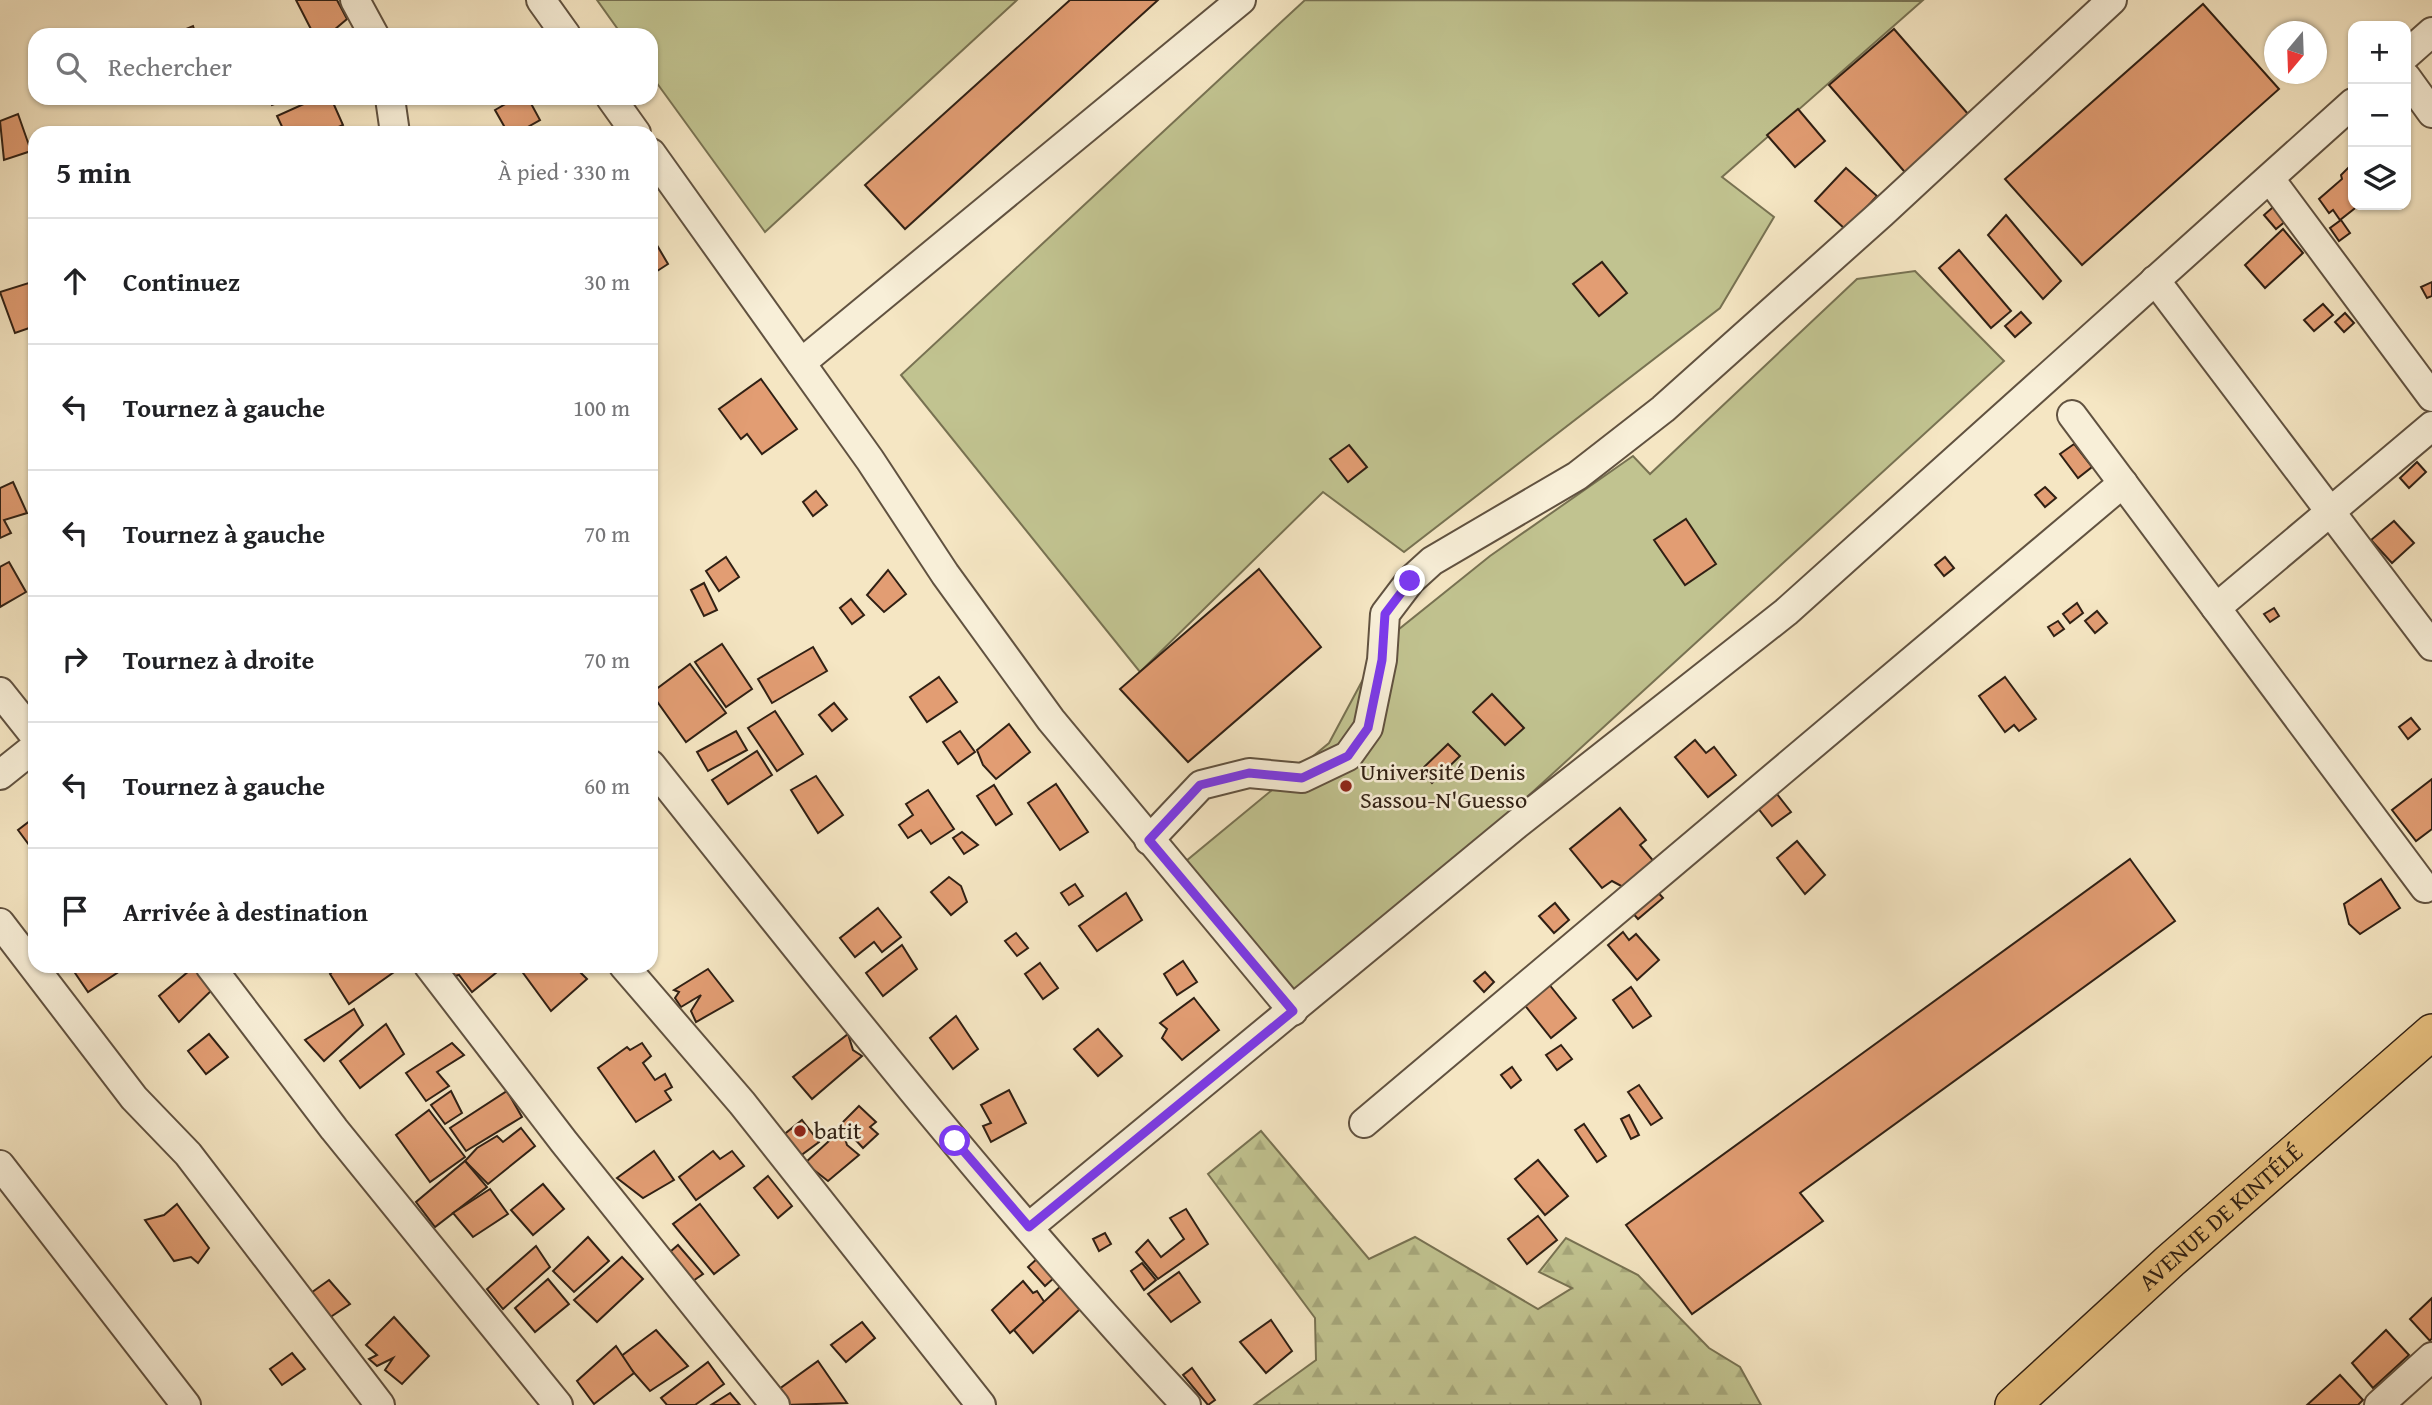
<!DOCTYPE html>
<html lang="fr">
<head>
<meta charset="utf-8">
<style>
	body { margin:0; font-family:"Gentium Book Plus",serif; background:#f6f6f6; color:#202124 }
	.controls { position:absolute; right:21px; top:21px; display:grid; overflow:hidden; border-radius:14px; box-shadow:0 2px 5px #0004 }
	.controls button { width:63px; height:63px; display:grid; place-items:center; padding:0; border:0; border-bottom:2px solid #e0e0e0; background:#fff; color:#202124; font:35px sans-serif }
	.compass { position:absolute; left:2264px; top:21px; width:63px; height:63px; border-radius:50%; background:#fff; box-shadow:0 2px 5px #0004; rotate:199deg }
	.stop { position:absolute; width:21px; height:21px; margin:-16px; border:5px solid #7c3aed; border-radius:50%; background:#fff }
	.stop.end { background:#7c3aed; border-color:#fff; box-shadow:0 2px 7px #0008 }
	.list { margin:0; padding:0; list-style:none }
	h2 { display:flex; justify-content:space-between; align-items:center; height:91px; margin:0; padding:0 28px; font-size:30px }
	h2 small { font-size:23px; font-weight:400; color:#757577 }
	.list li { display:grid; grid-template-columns:46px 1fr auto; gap:21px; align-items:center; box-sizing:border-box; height:126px; padding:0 28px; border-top:2px solid #e0e0e0 }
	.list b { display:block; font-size:26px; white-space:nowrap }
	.list em { font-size:23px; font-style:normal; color:#757577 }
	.icon { flex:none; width:38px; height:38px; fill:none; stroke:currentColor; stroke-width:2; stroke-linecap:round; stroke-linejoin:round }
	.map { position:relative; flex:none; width:2432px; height:1405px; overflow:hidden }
	.search { position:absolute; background:#fff; box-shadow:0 2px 5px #0004; left:28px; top:28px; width:630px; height:77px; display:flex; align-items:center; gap:18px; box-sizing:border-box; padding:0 24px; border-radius:21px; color:#757577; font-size:26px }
	.panel { position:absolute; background:#fff; box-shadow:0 2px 5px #0004; left:28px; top:126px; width:630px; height:847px; border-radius:21px }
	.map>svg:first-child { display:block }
	.grass { fill:#c1c390; stroke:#787252; stroke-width:2 }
	.forest { fill:url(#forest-firs); stroke:#787252; stroke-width:2 }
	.building { fill:#e29d73; stroke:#302014; stroke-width:2 }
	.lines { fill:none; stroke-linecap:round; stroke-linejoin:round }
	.minor-casing { stroke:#615240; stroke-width:32 }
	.major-casing { stroke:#302014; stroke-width:38 }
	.minor { stroke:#f8efd8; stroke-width:28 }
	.major { stroke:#eac382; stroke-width:35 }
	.route { stroke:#7c3aed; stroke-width:9 }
	.poi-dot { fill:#8f2418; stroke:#f8efd8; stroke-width:2.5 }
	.labels { text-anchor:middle; stroke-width:5; stroke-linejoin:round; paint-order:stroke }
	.poi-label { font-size:24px; fill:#302014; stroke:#f8efd8; text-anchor:start }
	.street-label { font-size:24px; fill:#302014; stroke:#f8efd8 }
</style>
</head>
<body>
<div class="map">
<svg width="2432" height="1405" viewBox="0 0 2432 1405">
	<defs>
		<pattern id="forest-firs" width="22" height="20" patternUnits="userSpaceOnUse" patternTransform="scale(1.75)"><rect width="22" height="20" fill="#c1c390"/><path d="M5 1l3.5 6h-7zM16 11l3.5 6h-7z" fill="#a6a77b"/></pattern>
	</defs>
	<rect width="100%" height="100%" fill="#f5e6c3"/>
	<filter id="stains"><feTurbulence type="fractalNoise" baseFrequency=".00286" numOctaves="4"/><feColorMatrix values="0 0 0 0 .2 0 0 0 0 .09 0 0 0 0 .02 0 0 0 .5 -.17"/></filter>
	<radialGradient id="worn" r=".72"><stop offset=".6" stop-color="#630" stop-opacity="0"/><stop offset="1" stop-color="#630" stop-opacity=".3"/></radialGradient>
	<g class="grass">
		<path d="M597 0H1017L765 232 651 75V35H622Z"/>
		<path d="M1305 0 1922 1 1722 177 1774 217 1720 308 1404 552 1323 492 1140 672 901 375Z"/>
		<path d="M1915 271 2004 361 1293 1011 1174 871 1329 743 1383 642 1490 556 1633 456 1650 474 1857 279Z"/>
	</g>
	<path class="forest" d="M1261 1131 1369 1259 1415 1237 1538 1309 1572 1288 1539 1272 1566 1238 1638 1275 1709 1348 1740 1367 1761 1405H1254L1316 1360 1315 1318 1208 1174Z"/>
	<g class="building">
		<path d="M296 0H337L347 19 334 30 314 35Z"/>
		<path d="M1070 0H1158L905 229 865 185Z"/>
		<path d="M2203 4 2279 89 2082 265 2005 179Z"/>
		<path d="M193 26 196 35H172Z"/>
		<path d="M1894 29 1975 122 1910 178 1829 85Z"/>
		<path d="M269 98H290L272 105Z"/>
		<path d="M317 98H331L343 125 325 133H285L277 116Z"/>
		<path d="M516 98H528L540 120 517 133H508L495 110Z"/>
		<path d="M1798 109 1825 141 1795 167 1767 135Z"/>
		<path d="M18 114 31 151 4 160 0 121Z"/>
		<path d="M2351 165 2353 205H2359L2340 220 2333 210 2329 213 2319 199 2342 179 2341 175Z"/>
		<path d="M1846 168 1877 196 1846 230 1815 201Z"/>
		<path d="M2280 201 2292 216 2276 229 2264 215Z"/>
		<path d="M2006 215 2061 281 2043 299 1988 235Z"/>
		<path d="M2341 220 2350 233 2339 241 2330 228Z"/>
		<path d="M2283 229 2303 253 2265 288 2245 265Z"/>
		<path d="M651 235 668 264 651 275Z"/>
		<path d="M1959 250 2011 311 1991 328 1939 268Z"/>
		<path d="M1602 262 1627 293 1599 316 1573 284Z"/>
		<path d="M35 281V326L15 333 0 292Z"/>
		<path d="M2432 282V296L2427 298 2421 287Z"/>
		<path d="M2323 304 2333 315 2314 331 2304 320Z"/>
		<path d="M2021 312 2031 323 2015 337 2005 326Z"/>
		<path d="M2345 313 2354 323 2344 332 2335 322Z"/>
		<path d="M761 379 797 429 762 454 747 434 741 439 719 409Z"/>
		<path d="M2074 444 2092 467 2078 478 2060 454Z"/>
		<path d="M1349 445 1367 467 1348 482 1330 459Z"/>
		<path d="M2417 462 2426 472 2409 488 2400 478Z"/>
		<path d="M13 482 27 513 4 520 11 533 0 538V488Z"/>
		<path d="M2045 487 2056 498 2045 507 2035 495Z"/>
		<path d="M816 491 827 505 813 516 803 502Z"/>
		<path d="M1686 519 1716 564 1685 585 1654 540Z"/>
		<path d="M2394 521 2414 543 2392 563 2371 540Z"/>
		<path d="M726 557 739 577 719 591 706 571Z"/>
		<path d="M1945 557 1954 568 1944 576 1935 565Z"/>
		<path d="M9 562 26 592 0 607V567Z"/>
		<path d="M1259 569 1321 647 1188 762 1120 689Z"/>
		<path d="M888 570 906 594 884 612 867 595Z"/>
		<path d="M704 583 717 610 704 616 691 590Z"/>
		<path d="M851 599 864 615 852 624 840 608Z"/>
		<path d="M2077 603 2083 613 2070 623 2063 614Z"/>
		<path d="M2274 608 2279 616 2270 622 2264 614Z"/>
		<path d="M2097 611 2107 623 2095 633 2085 621Z"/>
		<path d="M2058 621 2064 629 2054 636 2048 627Z"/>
		<path d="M722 644 752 689 726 707 695 662Z"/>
		<path d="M813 647 827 671 772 703 758 679Z"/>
		<path d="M690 664 726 713 686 742 651 693Z"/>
		<path d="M939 677 957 702 927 722 910 697Z"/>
		<path d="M2005 677 2036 719 2019 731 2014 725 2005 732 1979 696Z"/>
		<path d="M1492 694 1524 728 1505 745 1473 712Z"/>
		<path d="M834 703 847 719 832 731 819 715Z"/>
		<path d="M775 711 803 754 777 771 748 728Z"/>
		<path d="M2411 718 2420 729 2408 739 2399 727Z"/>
		<path d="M1009 724 1030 752 996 779 983 765 977 750Z"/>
		<path d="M736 731 747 750 708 771 697 752Z"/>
		<path d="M960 731 975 752 958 764 943 742Z"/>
		<path d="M1695 740 1706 753 1714 747 1736 775 1708 797 1675 757Z"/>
		<path d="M1448 744 1460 756 1432 783 1421 770Z"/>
		<path d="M757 751 772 775 728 804 712 780Z"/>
		<path d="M816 776 843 815 818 833 791 790Z"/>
		<path d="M2432 779V829L2416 841 2392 810Z"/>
		<path d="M1056 784 1088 832 1060 850 1028 803Z"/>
		<path d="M994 785 1012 814 996 825 977 796Z"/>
		<path d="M1770 785 1791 812 1772 826 1750 798Z"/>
		<path d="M928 790 954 829 931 844 921 830 908 838 899 825 913 815 906 804Z"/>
		<path d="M1620 808 1646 840 1640 845 1656 864 1625 888 1612 881 1602 888 1570 849Z"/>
		<path d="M35 817V853L18 830Z"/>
		<path d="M962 832 978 845 964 854 953 838Z"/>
		<path d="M1797 841 1825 875 1805 894 1777 858Z"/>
		<path d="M2130 859 2175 921 1800 1193 1823 1221 1692 1314 1626 1225Z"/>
		<path d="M949 877 961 886 967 902 951 915 931 892Z"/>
		<path d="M2381 879 2400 908 2360 934 2349 924 2344 904Z"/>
		<path d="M1075 884 1083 896 1069 905 1061 893Z"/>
		<path d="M1655 889 1663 898 1638 919 1630 910Z"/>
		<path d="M1126 893 1142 920 1097 951 1079 926Z"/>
		<path d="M1555 903 1569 920 1554 933 1539 916Z"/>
		<path d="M878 908 901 937 882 952 874 942 855 957 840 938Z"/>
		<path d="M1623 932 1629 940 1636 934 1659 960 1637 980 1608 945Z"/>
		<path d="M1016 933 1028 948 1017 956 1005 941Z"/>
		<path d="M902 945 917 969 883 996 866 973Z"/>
		<path d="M1183 961 1197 982 1177 995 1164 974Z"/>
		<path d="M1040 963 1058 988 1043 999 1025 974Z"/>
		<path d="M78 966H116L120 971 88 992 73 970Z"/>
		<path d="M195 966H199L215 987 179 1022 159 996Z"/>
		<path d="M338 966H389L394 972 349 1004 330 974Z"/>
		<path d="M438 966H493L497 972 472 992 459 975 447 978Z"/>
		<path d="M518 966H581L577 969 587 979 551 1011Z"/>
		<path d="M708 969 733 1001 696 1022 691 1011 701 995 681 1007 675 998 679 992 674 990Z"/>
		<path d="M1485 972 1494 982 1484 992 1474 981Z"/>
		<path d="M1548 983 1576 1018 1551 1038 1523 1003Z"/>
		<path d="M1631 987 1651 1016 1633 1028 1613 1000Z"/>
		<path d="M1194 998 1219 1030 1182 1060 1162 1038 1167 1029 1160 1023Z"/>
		<path d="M354 1009 363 1025 324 1061 305 1040Z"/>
		<path d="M956 1016 978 1049 953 1069 930 1038Z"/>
		<path d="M386 1024 404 1054 360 1088 340 1061Z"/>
		<path d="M1098 1029 1122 1056 1098 1076 1074 1049Z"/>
		<path d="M209 1034 228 1057 206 1074 188 1051Z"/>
		<path d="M848 1034 853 1050 862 1056 812 1099 793 1077Z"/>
		<path d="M452 1043 464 1055 437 1072 449 1086 426 1101 406 1073Z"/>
		<path d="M642 1043 651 1056 643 1063 655 1080 665 1074 672 1087 665 1091 671 1100 636 1122 598 1068 627 1047 630 1050Z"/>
		<path d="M1561 1045 1572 1059 1557 1070 1546 1055Z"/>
		<path d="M1512 1067 1521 1080 1511 1088 1501 1075Z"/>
		<path d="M1639 1085 1662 1118 1651 1125 1628 1092Z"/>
		<path d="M1009 1090 1026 1123 991 1142 983 1126 991 1123 981 1105Z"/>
		<path d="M451 1091 462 1113 445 1124 431 1105Z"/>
		<path d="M507 1091 522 1117 466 1151 450 1128Z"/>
		<path d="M859 1106 876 1122 870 1127 878 1134 863 1148 841 1124Z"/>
		<path d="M429 1110 465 1157 430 1182 396 1135Z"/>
		<path d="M1629 1115 1639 1135 1631 1139 1621 1119Z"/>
		<path d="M802 1120 819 1142 792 1162 776 1141Z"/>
		<path d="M1584 1124 1606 1156 1597 1162 1575 1130Z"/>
		<path d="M521 1128 535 1146 488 1184 465 1161 477 1148 497 1136 503 1142Z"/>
		<path d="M842 1129 847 1145 859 1155 828 1181 805 1163Z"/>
		<path d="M654 1151 674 1180 643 1198 617 1178Z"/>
		<path d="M713 1151 720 1159 732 1151 744 1166 696 1200 679 1177Z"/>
		<path d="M1538 1160 1568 1196 1545 1215 1515 1179Z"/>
		<path d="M465 1161 487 1187 435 1227 416 1202Z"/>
		<path d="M768 1176 792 1206 778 1218 754 1188Z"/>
		<path d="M543 1184 564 1209 533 1235 511 1210Z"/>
		<path d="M490 1189 508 1214 473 1237 453 1213Z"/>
		<path d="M177 1204 209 1248 198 1263 191 1257 174 1261 145 1220 164 1215Z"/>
		<path d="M700 1204 739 1255 714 1274 673 1224Z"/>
		<path d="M1186 1209 1208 1244 1158 1279 1136 1252 1148 1240 1161 1257 1184 1239 1170 1218Z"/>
		<path d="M1538 1216 1557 1240 1527 1264 1508 1239Z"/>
		<path d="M1105 1233 1111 1244 1099 1251 1093 1239Z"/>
		<path d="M588 1237 609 1261 574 1292 553 1271Z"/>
		<path d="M678 1245 703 1274 687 1285 663 1258Z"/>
		<path d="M536 1246 550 1267 503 1309 487 1289Z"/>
		<path d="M622 1257 643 1279 597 1322 574 1300Z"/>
		<path d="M1039 1257 1055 1277 1045 1286 1028 1267Z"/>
		<path d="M1142 1263 1156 1280 1144 1290 1131 1271Z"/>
		<path d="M1179 1272 1200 1302 1171 1322 1148 1294Z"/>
		<path d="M548 1279 569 1304 535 1332 515 1308Z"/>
		<path d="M329 1280 350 1304 323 1322 304 1298Z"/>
		<path d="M1023 1281 1033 1293 1037 1291 1045 1303 1010 1333 992 1310Z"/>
		<path d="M1063 1284 1080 1309 1033 1353 1014 1330Z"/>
		<path d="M2432 1298V1338L2430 1341 2410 1319Z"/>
		<path d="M394 1317 429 1356 402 1384 385 1370 393 1358 377 1366 369 1359 377 1355 366 1345Z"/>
		<path d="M1271 1320 1292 1351 1266 1373 1240 1342Z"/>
		<path d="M862 1322 875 1338 846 1362 831 1345Z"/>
		<path d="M656 1330 688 1366 650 1391 620 1357Z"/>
		<path d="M2386 1330 2409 1355 2373 1388 2352 1363Z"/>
		<path d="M616 1346 634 1373 594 1404 577 1381Z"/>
		<path d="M292 1353 305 1369 282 1385 270 1369Z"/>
		<path d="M818 1361 847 1403 785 1405 775 1392Z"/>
		<path d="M708 1362 724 1384 695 1405H667L661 1398Z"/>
		<path d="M1192 1368 1215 1400 1208 1405 1183 1375Z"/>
		<path d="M2340 1375 2363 1400 2358 1405H2307Z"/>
		<path d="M730 1393 740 1405H711Z"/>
	</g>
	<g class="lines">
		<defs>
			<g id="minor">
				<path d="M355 0 374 35"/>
				<path d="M541 0 566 35"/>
				<path d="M2406 55 2432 32"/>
				<path d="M2406 77 2432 113"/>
				<path d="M390 98 395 133"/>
				<path d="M611 98 636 133"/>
				<path d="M651 153 870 460 945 574 1051 720 1293 1011"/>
				<path d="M2270 179 2432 397"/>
				<path d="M2155 280 2432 646"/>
				<path d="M801 363 1241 0"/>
				<path d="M2072 415 2425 888"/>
				<path d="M2216 608 2432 426"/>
				<path d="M0 692 35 736"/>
				<path d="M651 765C824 982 997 1202 1186 1405"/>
				<path d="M0 775 35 747"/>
				<path d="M1149 840 1201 785 1249 773 1302 778 1348 756 1368 728 1382 660 1385 614 1410 581 1432 561 1577 476 1663 409 1882 213 2112 0"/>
				<path d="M0 923 134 1098 188 1154 380 1405"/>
				<path d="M210 966 334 1129 558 1405"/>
				<path d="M429 966 564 1142 775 1405"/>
				<path d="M624 966 742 1103 981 1405"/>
				<path d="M1364 1123 2123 483"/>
				<path d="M0 1165 186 1405"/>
				<path d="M1029 1227 1517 824 1786 612 2353 103"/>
				<path d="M2379 1405 2432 1357"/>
			</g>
			<g id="major">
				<path id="s1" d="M2013 1405 2170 1261 2432 1032"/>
			</g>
		</defs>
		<use href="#minor" class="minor-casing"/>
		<use href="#major" class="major-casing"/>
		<use href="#minor" class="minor"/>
		<use href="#major" class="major"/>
	</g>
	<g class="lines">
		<path class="route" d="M955 1141 1029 1227 1293 1011 1149 840 1200 785 1249 773 1302 778 1348 756 1368 728 1382 660 1385 614 1410 581"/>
	</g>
	<g class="poi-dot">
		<circle cx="1346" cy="786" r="7"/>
		<circle cx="800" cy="1131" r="7"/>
	</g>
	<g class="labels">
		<g class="poi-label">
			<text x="1360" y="780">Université Denis<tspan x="1360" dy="28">Sassou-N'Guesso</tspan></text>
			<text x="814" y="1139">batit</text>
		</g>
		<g class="street-label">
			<text dy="8" stroke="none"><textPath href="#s1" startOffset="280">AVENUE DE KINTÉLÉ</textPath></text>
		</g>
	</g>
	<rect width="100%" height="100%" filter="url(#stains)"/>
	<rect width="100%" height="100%" fill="url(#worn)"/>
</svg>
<div class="controls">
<button>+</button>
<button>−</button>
<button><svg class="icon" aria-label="layers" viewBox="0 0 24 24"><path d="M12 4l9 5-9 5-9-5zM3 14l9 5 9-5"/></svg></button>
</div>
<svg class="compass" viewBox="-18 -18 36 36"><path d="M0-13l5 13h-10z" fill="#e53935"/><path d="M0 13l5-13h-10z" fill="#757577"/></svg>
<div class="stop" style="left:955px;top:1141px"></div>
<div class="stop end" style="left:1410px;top:581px"></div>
<div class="search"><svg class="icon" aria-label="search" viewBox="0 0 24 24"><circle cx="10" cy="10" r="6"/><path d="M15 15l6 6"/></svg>Rechercher</div>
<section class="panel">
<h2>5 min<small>À pied · 330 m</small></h2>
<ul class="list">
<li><svg class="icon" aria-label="ahead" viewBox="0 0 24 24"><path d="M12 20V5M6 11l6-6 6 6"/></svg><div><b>Continuez</b></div><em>30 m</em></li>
<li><svg class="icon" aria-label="left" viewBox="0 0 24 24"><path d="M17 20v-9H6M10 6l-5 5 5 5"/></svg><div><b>Tournez à gauche</b></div><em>100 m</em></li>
<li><svg class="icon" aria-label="left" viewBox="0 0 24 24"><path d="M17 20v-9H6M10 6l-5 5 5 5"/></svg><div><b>Tournez à gauche</b></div><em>70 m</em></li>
<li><svg class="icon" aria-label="right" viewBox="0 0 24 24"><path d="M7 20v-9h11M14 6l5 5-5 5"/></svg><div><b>Tournez à droite</b></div><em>70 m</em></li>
<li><svg class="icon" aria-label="left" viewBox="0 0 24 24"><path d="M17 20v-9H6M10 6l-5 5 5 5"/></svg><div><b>Tournez à gauche</b></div><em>60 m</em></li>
<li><svg class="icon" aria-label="arrive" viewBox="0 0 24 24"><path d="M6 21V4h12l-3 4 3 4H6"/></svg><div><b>Arrivée à destination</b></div></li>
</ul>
</section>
</div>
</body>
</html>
